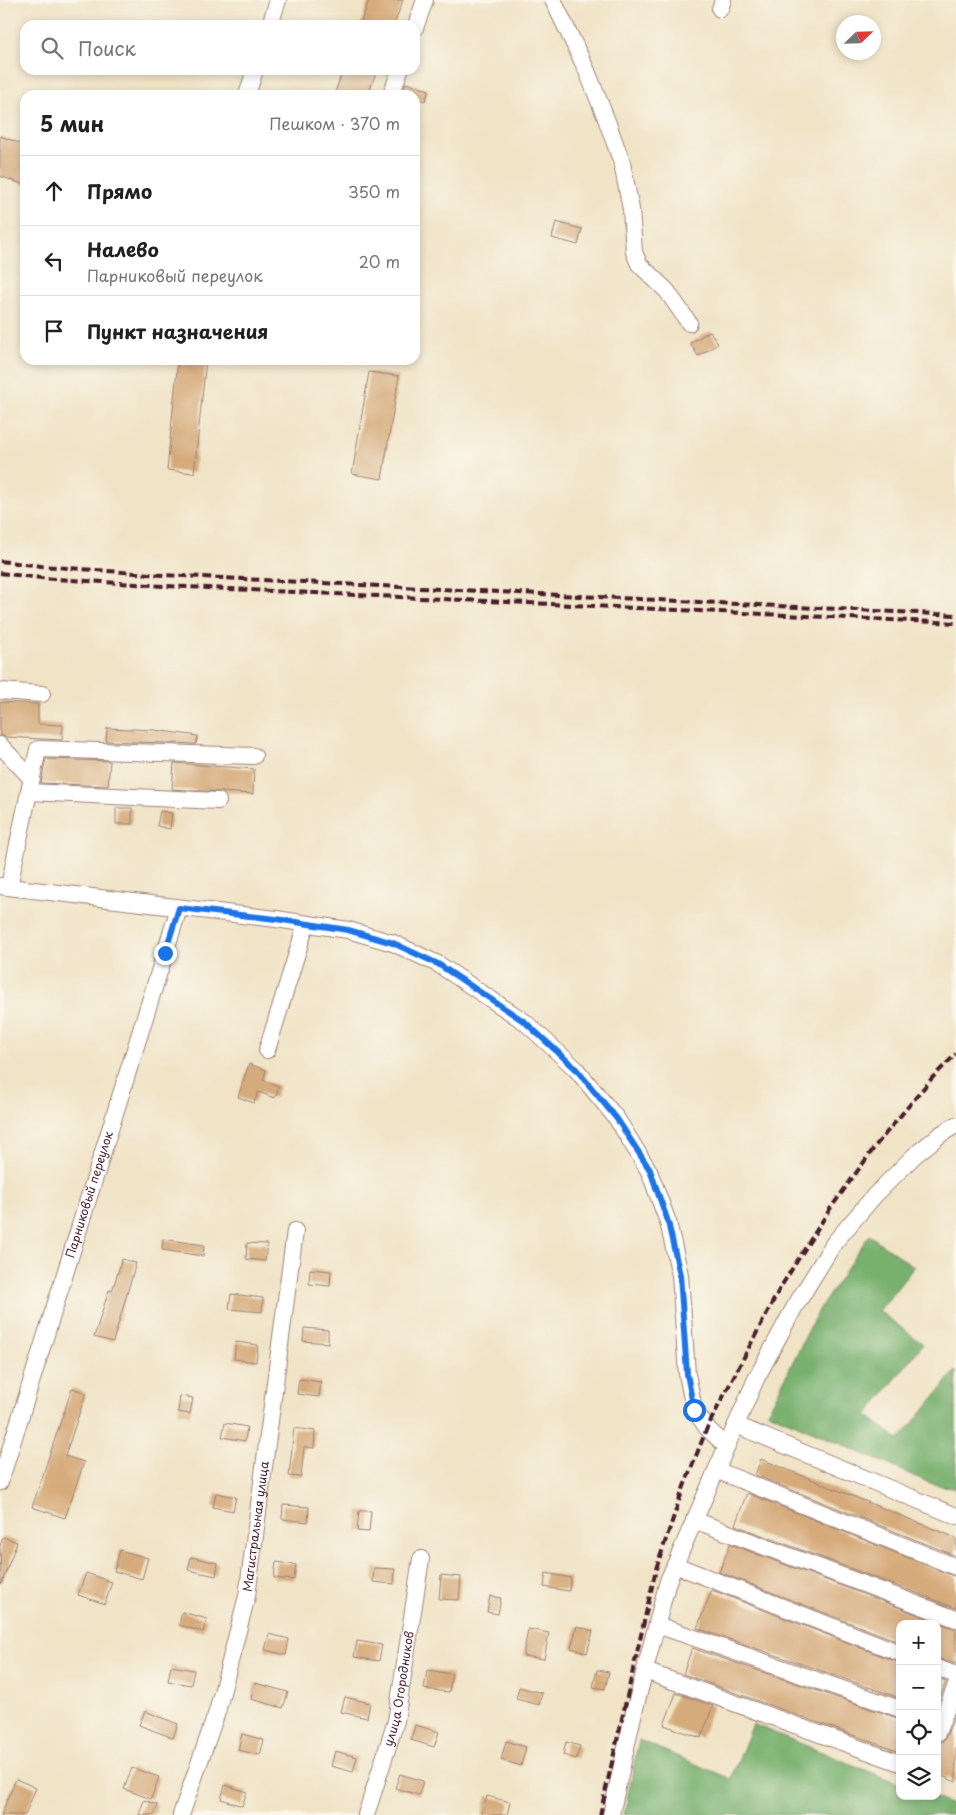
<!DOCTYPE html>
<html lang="ru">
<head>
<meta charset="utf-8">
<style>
	body { margin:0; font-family:"Playpen Sans",sans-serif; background:#f6f6f6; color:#202124 }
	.controls { position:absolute; right:15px; bottom:15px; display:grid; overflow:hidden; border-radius:10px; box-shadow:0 2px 8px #0003 }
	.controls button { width:45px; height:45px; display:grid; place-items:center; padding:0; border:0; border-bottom:1px solid #e0e0e0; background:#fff; color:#202124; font:25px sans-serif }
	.compass { position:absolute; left:836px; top:15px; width:45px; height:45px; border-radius:50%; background:#fff; box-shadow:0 2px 8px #0003; rotate:67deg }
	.stop { position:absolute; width:15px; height:15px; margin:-11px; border:4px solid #1a73e8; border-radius:50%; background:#fff }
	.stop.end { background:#1a73e8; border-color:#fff; box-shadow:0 1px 5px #0008 }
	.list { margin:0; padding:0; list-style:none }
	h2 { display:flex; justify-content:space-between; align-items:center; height:65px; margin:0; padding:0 20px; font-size:21px }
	h2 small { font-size:16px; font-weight:400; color:#757577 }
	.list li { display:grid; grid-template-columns:32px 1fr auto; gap:15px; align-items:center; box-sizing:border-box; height:70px; padding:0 20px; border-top:1px solid #e0e0e0 }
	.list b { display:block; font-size:19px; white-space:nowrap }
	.list p { margin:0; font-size:16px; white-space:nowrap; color:#757577 }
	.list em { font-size:16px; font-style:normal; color:#757577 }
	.icon { flex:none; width:28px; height:28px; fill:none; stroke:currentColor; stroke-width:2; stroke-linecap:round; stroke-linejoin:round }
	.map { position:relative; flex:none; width:956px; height:1815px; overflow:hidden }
	.search { position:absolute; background:#fff; box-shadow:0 2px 8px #0003; left:20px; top:20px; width:400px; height:55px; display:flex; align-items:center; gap:12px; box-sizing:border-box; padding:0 18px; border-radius:15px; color:#757577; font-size:19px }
	.panel { position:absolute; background:#fff; box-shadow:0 2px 8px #0003; left:20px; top:90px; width:400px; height:275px; border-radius:15px }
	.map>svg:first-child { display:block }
	.forest { fill:#78b06e; stroke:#61684c }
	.building { fill:#d6ab7c }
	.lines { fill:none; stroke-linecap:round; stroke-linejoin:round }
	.minor-casing { stroke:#9d8178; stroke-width:18 }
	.minor { stroke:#fff; stroke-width:16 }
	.rail { stroke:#4a1f2b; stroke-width:4; stroke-dasharray:8 4; stroke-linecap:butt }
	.route { stroke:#1a73e8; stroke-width:6 }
	.labels { text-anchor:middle; stroke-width:4; stroke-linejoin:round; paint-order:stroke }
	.street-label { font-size:12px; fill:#4a1f2b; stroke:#fbf7ec }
</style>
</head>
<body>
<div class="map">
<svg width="956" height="1815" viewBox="0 0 956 1815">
	<rect width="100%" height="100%" fill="#fbf7ec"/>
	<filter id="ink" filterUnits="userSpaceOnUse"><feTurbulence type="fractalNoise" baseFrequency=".02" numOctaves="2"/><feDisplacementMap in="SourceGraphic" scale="10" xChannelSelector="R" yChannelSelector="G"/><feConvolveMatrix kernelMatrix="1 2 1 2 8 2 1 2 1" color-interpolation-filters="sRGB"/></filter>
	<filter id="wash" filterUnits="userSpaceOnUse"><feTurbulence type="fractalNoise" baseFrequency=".0096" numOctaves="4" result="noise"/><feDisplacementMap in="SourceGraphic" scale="20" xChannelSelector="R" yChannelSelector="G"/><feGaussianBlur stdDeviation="1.12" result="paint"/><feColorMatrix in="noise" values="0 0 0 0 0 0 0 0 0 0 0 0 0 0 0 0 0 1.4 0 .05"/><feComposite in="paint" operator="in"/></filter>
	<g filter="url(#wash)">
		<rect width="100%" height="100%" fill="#f0e3c6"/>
		<g class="forest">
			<path d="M869 1235 914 1267 879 1311 923 1344 867 1415 899 1440 956 1371V1489L930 1483 768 1412 817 1313Z"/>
			<path d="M753 1724 900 1784V1796H931L956 1807V1815H624L639 1740 731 1779Z"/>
		</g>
		<g id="blocks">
			<g class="building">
				<path d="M369 0H403L394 25H360Z"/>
				<path d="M343 70H377L368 95H334Z"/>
				<path d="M406 83 429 90 425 101 415 98V95L402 93Z"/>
				<path d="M0 136 25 145V185L0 176Z"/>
				<path d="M556 222 582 229 578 245 552 238Z"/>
				<path d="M710 331 718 344 698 356 690 343Z"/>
				<path d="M178 360H206L194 473 167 470Z"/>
				<path d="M369 372 399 376 382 479 352 474Z"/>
				<path d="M0 702 38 704V724L63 725 62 740 6 737 0 735Z"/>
				<path d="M107 728 155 730 198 736 196 744 106 741Z"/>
				<path d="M46 759 110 761 108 786 41 783Z"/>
				<path d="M174 763 254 769 253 794 172 789Z"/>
				<rect x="116" y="808" width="16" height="16"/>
				<path d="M160 811 172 813 170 829 157 826Z"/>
				<path d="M249 1064 266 1070 263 1080 279 1086 275 1098 258 1092 254 1103 238 1097Z"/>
				<path d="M163 1239 204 1245 203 1256 162 1250Z"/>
				<path d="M247 1243 267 1244 265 1261 246 1259Z"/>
				<path d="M122 1259 136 1263 113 1342 94 1337 109 1290 112 1291Z"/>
				<path d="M310 1269 331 1271 330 1286 309 1284Z"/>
				<path d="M231 1294 263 1298 262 1312 229 1309Z"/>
				<path d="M304 1328 328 1330V1343L303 1341Z"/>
				<path d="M236 1342 258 1345 256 1362 234 1359Z"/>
				<path d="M299 1379 321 1382 319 1397 297 1394Z"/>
				<path d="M72 1388 86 1393 65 1456 84 1462 65 1518 32 1507Z"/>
				<path d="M180 1396 193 1398 190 1414 178 1412Z"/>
				<path d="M225 1423 247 1427 245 1441 222 1437Z"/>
				<path d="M294 1428 315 1431 314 1448 304 1447 301 1477 289 1476Z"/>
				<path d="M761 1459 956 1538V1556L755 1475Z"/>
				<path d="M216 1493 236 1497 233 1511 213 1507Z"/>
				<path d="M747 1493 956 1577V1608L735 1525Z"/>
				<path d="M283 1505 309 1507 308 1522 282 1519Z"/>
				<path d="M359 1511H371L369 1532 357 1531Z"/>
				<path d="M3 1537 17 1542 1 1585 0 1546Z"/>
				<path d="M730 1544 956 1629V1664L937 1658V1624H900V1642L719 1572Z"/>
				<path d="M120 1550 148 1558 142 1579 114 1571Z"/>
				<path d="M191 1557 218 1563 216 1576 188 1570Z"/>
				<path d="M276 1562 296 1565 294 1580 274 1578Z"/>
				<path d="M374 1568 395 1569 394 1584 373 1582Z"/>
				<path d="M86 1573 112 1582 105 1604 78 1595Z"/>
				<path d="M546 1573 571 1578 569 1591 544 1587Z"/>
				<path d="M441 1575 461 1577 459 1600 439 1599Z"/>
				<path d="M712 1590 900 1663V1698L697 1628Z"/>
				<path d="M490 1596 501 1598 498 1614 487 1612Z"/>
				<path d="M182 1612 207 1619 203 1632 179 1625Z"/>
				<path d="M577 1626 593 1631 587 1653 571 1648Z"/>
				<path d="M528 1629 549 1633 544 1659 523 1656Z"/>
				<path d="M269 1634 289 1639 286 1655 265 1650Z"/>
				<path d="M357 1641 382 1645 379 1661 354 1657Z"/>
				<path d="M692 1648 900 1719V1752L683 1674Z"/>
				<path d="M171 1666 194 1670 191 1685 168 1681Z"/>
				<path d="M427 1670 452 1674 449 1692 424 1689Z"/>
				<path d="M597 1670 609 1672 605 1689 593 1687Z"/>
				<path d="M937 1679 946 1682 937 1705Z"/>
				<path d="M255 1683 288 1692 283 1708 251 1699Z"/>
				<path d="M519 1687 542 1693 539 1705 516 1699Z"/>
				<path d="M676 1693 713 1706 701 1738 664 1725Z"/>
				<path d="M345 1697 370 1703 367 1718 341 1712Z"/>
				<path d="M145 1711 178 1724 173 1738 139 1725Z"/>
				<path d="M956 1712V1782L937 1774V1743L943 1741 946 1737Z"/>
				<path d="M415 1725 439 1732 434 1747 411 1740Z"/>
				<path d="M242 1734 264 1740 260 1755 238 1750Z"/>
				<path d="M506 1741 526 1747 521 1766 501 1760Z"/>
				<path d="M566 1742 580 1746 576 1759 563 1755Z"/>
				<path d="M335 1751 357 1757 353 1772 331 1766Z"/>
				<path d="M132 1768 159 1777 151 1799 124 1789Z"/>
				<path d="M400 1774 423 1781 419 1795 395 1788Z"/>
				<path d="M16 1779 36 1788 25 1815H1Z"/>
				<path d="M225 1785 247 1792 242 1806 221 1799Z"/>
				<path d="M487 1796 510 1802 507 1815H482Z"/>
				<path d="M144 1800 158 1805 154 1815H139Z"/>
			</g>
		</g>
	</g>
	<g filter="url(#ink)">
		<use href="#blocks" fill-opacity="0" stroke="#9d8178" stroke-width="1"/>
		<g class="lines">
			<defs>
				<g id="minor">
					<path d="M553 0 587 71 607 121 622 163 631 209 634 252 639 264 667 291 689 323"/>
					<path d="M720 9 723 0"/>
					<path d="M270 25 278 0"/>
					<path d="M415 28 425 0"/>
					<path d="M247 95 255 70"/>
					<path d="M391 95 400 70"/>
					<path d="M0 691 42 694"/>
					<path d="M0 745 32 779"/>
					<path d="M29 792 218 801"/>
					<path d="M0 886 276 919 348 930 393 943 438 964 525 1022 576 1069 617 1119 649 1171 668 1222 680 1275 687 1374 694 1409 707 1428 726 1446"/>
					<path d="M9 887 38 749 254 756"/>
					<path d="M267 1050 306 924"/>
					<path d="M736 1425 956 1516"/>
					<path d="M716 1470 956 1567"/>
					<path id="s1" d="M0 1482 179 908"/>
					<path d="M694 1520 956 1619"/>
					<path d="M675 1565 900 1653"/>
					<path d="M657 1625 900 1709"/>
					<path d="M937 1668 956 1675"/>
					<path d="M645 1671 900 1763"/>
					<path d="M937 1733 956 1685"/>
					<path id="s2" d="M181 1815 217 1712 247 1596 295 1231"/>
					<path id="s3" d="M366 1815 396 1721 421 1559"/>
					<path d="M611 1815 633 1716 668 1581 756 1379 794 1308 834 1243 875 1195 914 1156 941 1134 956 1125"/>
				</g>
			</defs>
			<use href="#minor" class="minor-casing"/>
			<use href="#minor" class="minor"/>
			<g class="rail">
				<path d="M0 561 41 566 163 575 956 615"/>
				<path d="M0 573 41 578 165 586 956 623"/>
				<path d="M600 1815 656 1569 683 1489 707 1428 780 1288 830 1209 877 1144 932 1078 956 1054"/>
			</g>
		</g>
	</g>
	<g class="lines" filter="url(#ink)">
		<path class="route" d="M165 953 179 908 276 919 348 930 393 943 438 964 525 1022 576 1069 617 1119 650 1170 668 1222 680 1275 687 1374 694 1410"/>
	</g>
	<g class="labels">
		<g class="street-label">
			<text dy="4" stroke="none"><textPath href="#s1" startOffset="301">Парниковый переулок</textPath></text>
			<text dy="4" stroke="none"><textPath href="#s2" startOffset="299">Магистральная улица</textPath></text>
			<text dy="4" stroke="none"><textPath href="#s3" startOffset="131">улица Огородников</textPath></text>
		</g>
	</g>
</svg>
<div class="controls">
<button>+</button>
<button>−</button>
<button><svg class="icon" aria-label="locate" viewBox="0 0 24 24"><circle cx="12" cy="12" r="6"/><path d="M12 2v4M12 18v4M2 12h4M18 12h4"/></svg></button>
<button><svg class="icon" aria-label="layers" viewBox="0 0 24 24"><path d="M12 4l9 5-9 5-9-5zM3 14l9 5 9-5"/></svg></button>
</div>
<svg class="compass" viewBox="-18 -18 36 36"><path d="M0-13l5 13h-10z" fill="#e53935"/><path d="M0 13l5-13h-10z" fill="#757577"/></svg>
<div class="stop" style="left:694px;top:1410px"></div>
<div class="stop end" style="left:165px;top:953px"></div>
<div class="search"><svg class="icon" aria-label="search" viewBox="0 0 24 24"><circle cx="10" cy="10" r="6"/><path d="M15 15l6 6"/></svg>Поиск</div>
<section class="panel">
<h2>5 мин<small>Пешком · 370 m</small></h2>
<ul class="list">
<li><svg class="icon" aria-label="ahead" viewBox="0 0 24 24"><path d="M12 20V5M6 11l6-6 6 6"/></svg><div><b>Прямо</b></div><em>350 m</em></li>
<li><svg class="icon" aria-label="left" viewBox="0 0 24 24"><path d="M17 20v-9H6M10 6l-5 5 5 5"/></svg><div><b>Налево</b><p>Парниковый переулок</p></div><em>20 m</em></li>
<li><svg class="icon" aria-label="arrive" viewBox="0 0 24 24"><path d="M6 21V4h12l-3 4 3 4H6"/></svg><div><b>Пункт назначения</b></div></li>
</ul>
</section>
</div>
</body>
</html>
